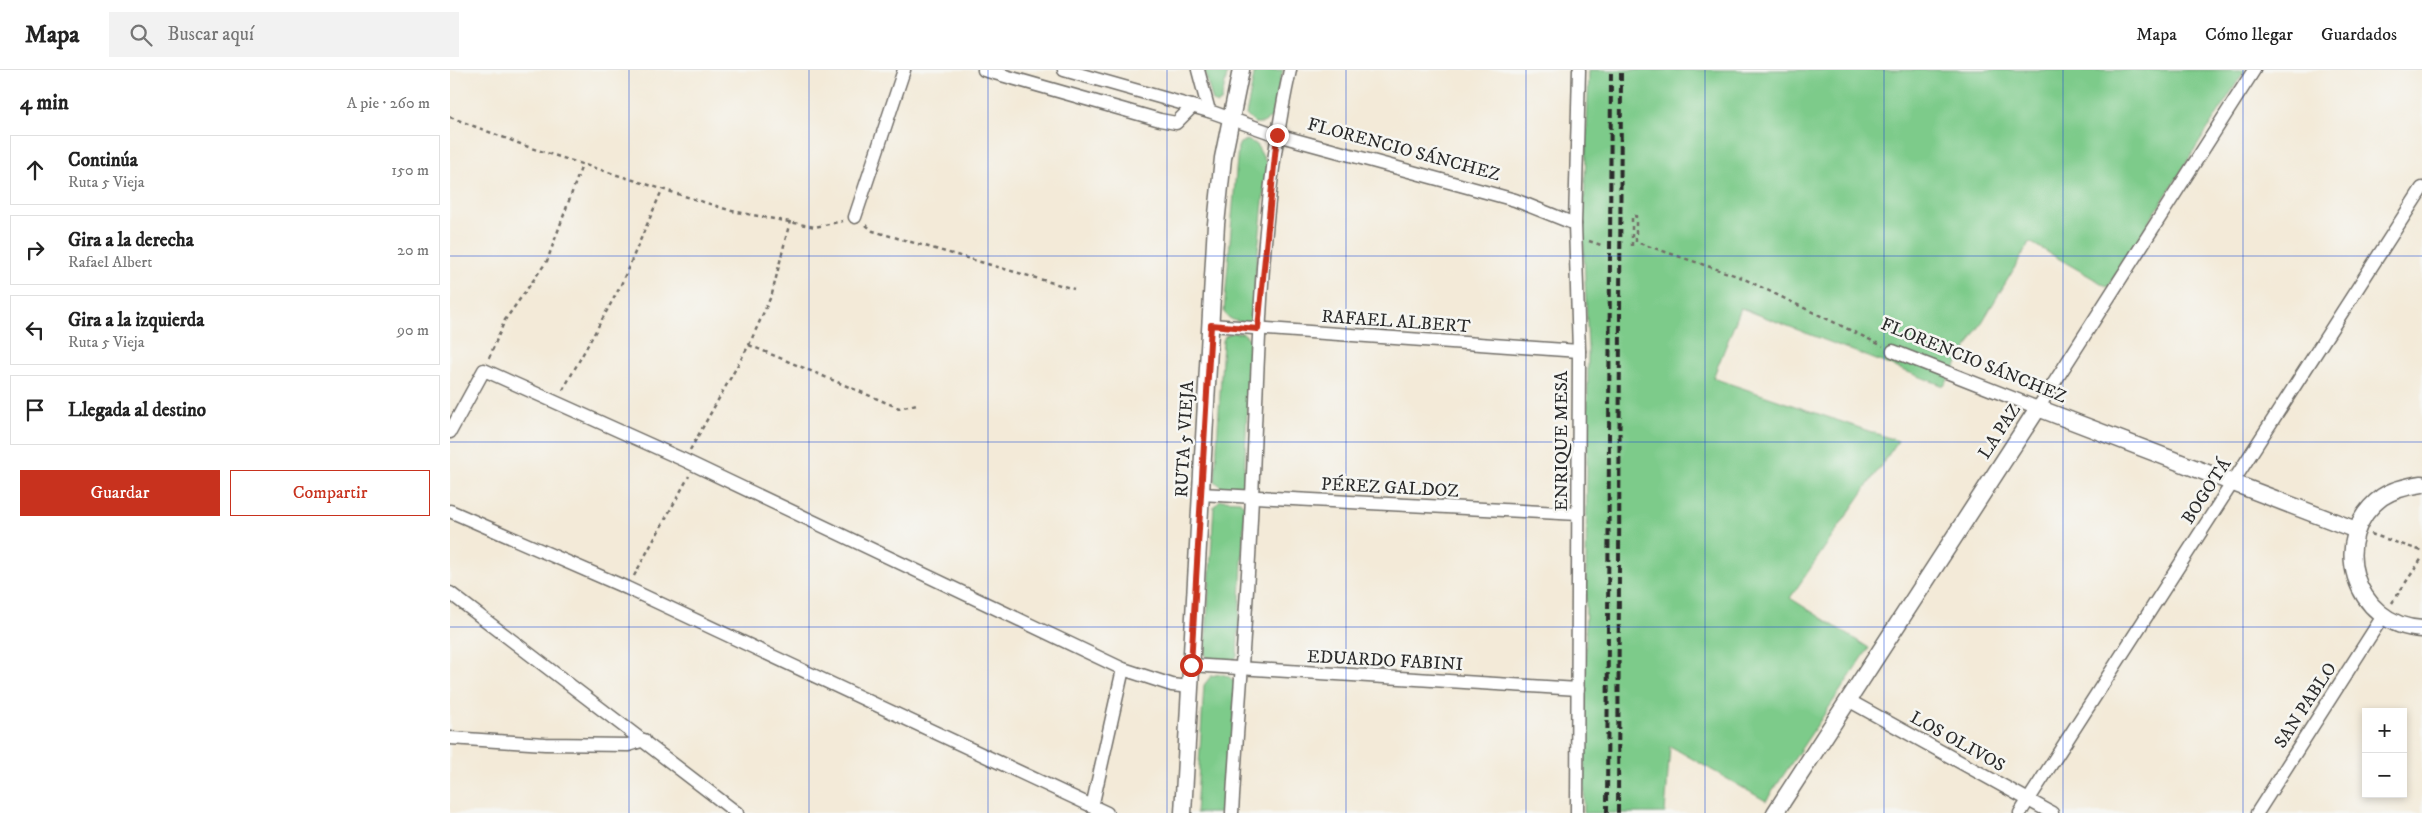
<!DOCTYPE html>
<html lang="es">
<head>
<meta charset="utf-8">
<style>
	body { margin:0; font-family:"IM FELL DW Pica",serif; background:#f2f2f2; color:#222 }
	.controls { position:absolute; right:15px; bottom:15px; display:grid; overflow:hidden; border-radius:0px; box-shadow:0 2px 8px #0003 }
	.controls button { width:45px; height:45px; display:grid; place-items:center; padding:0; border:0; border-bottom:1px solid #e0e0e0; background:#fff; color:#222; font:25px sans-serif }
	.stop { position:absolute; width:15px; height:15px; margin:-11px; border:4px solid #c8321e; border-radius:50%; background:#fff }
	.stop.end { background:#c8321e; border-color:#fff; box-shadow:0 1px 5px #0008 }
	.list { margin:0; padding:0; list-style:none }
	h2 { display:flex; justify-content:space-between; align-items:center; height:65px; margin:0; padding:0 20px; font-size:21px }
	h2 small { font-size:16px; font-weight:400; color:#767676 }
	.list li { display:grid; grid-template-columns:32px 1fr auto; gap:15px; align-items:center; box-sizing:border-box; height:70px; margin:0 10px 10px; padding:0 10px; border:1px solid #e0e0e0; border-radius:0px }
	.list b { display:block; font-size:19px; white-space:nowrap }
	.list p { margin:0; font-size:16px; white-space:nowrap; color:#767676 }
	.list em { font-size:16px; font-style:normal; color:#767676 }
	.actions { display:flex; gap:10px; padding:15px 20px }
	.actions a { flex:1; padding:11px 0; border:1px solid #c8321e; border-radius:0px; text-align:center; font-size:18px; color:#c8321e }
	.actions .main { background:#c8321e; color:#fff }
	.icon { flex:none; width:28px; height:28px; fill:none; stroke:currentColor; stroke-width:2; stroke-linecap:round; stroke-linejoin:round }
	.map { position:relative; flex:none; width:1972px; height:743px; overflow:hidden }
	header { display:flex; align-items:center; gap:30px; box-sizing:border-box; height:70px; padding:0 25px; background:#fff; border-bottom:1px solid #e0e0e0 }
	header strong { font-size:24px }
	nav { display:flex; gap:28px; margin-inline-start:auto; font-size:18px }
	.search { width:350px; height:45px; background:#f2f2f2; display:flex; align-items:center; gap:12px; box-sizing:border-box; padding:0 18px; border-radius:0px; color:#767676; font-size:19px }
	main { display:flex }
	aside { flex:1; background:#fff }
	.map>svg:first-child { display:block }
	.green { fill:#7dcb8a; stroke:#547b5a }
	.lines { fill:none; stroke-linecap:round; stroke-linejoin:round }
	.minor-casing { stroke:#716e68; stroke-width:15 }
	.tertiary-casing { stroke:#716e68; stroke-width:19 }
	.path { stroke:#716e68; stroke-width:2.5; stroke-dasharray:4 4; stroke-linecap:butt }
	.minor { stroke:#fff; stroke-width:12 }
	.tertiary { stroke:#fff; stroke-width:16 }
	.rail { stroke:#2b2b2b; stroke-width:4; stroke-dasharray:8 4; stroke-linecap:butt }
	.route { stroke:#c8321e; stroke-width:6 }
	.grid { fill:none; stroke:#1d4ed8; stroke-width:1; stroke-opacity:0.55 }
	.labels { text-anchor:middle; stroke-width:5; stroke-linejoin:round; paint-order:stroke }
	.street-label { font-size:18px; fill:#2b2b2b; stroke:#f6f6f2 }
</style>
</head>
<body>
<header>
<strong>Mapa</strong>
<div class="search"><svg class="icon" aria-label="search" viewBox="0 0 24 24"><circle cx="10" cy="10" r="6"/><path d="M15 15l6 6"/></svg>Buscar aquí</div>
<nav><a>Mapa</a><a>Cómo llegar</a><a>Guardados</a></nav>
</header>
<main>
<aside>
<h2>4 min<small>A pie · 260 m</small></h2>
<ul class="list">
<li><svg class="icon" aria-label="ahead" viewBox="0 0 24 24"><path d="M12 20V5M6 11l6-6 6 6"/></svg><div><b>Continúa</b><p>Ruta 5 Vieja</p></div><em>150 m</em></li>
<li><svg class="icon" aria-label="right" viewBox="0 0 24 24"><path d="M7 20v-9h11M14 6l5 5-5 5"/></svg><div><b>Gira a la derecha</b><p>Rafael Albert</p></div><em>20 m</em></li>
<li><svg class="icon" aria-label="left" viewBox="0 0 24 24"><path d="M17 20v-9H6M10 6l-5 5 5 5"/></svg><div><b>Gira a la izquierda</b><p>Ruta 5 Vieja</p></div><em>90 m</em></li>
<li><svg class="icon" aria-label="arrive" viewBox="0 0 24 24"><path d="M6 21V4h12l-3 4 3 4H6"/></svg><div><b>Llegada al destino</b></div></li>
</ul>
<div class="actions"><a class="main">Guardar</a><a>Compartir</a></div>
</aside>
<div class="map">
<svg width="1972" height="743" viewBox="0 0 1972 743">
	<rect width="100%" height="100%" fill="#f6f6f2"/>
	<filter id="ink" filterUnits="userSpaceOnUse"><feTurbulence type="fractalNoise" baseFrequency=".02" numOctaves="2"/><feDisplacementMap in="SourceGraphic" scale="10" xChannelSelector="R" yChannelSelector="G"/><feConvolveMatrix kernelMatrix="1 2 1 2 8 2 1 2 1" color-interpolation-filters="sRGB"/></filter>
	<filter id="wash" filterUnits="userSpaceOnUse"><feTurbulence type="fractalNoise" baseFrequency=".0096" numOctaves="4" result="noise"/><feDisplacementMap in="SourceGraphic" scale="20" xChannelSelector="R" yChannelSelector="G"/><feGaussianBlur stdDeviation="1.12" result="paint"/><feColorMatrix in="noise" values="0 0 0 0 0 0 0 0 0 0 0 0 0 0 0 0 0 1.4 0 .05"/><feComposite in="paint" operator="in"/></filter>
	<g filter="url(#wash)">
		<rect width="100%" height="100%" fill="#f3ead8"/>
		<g class="green">
			<path d="M754 0H778L771 32 767 34 763 32Z"/>
			<path d="M805 0H833L821 48 813 53H804L796 45Z"/>
			<path d="M1139 0H1795L1658 217 1580 172 1494 316 1291 238 1263 308 1448 371 1340 528 1419 578 1316 731 1220 676 1215 743H1134L1138 279 1133 163Z"/>
			<path d="M797 70 806 74 817 94 801 248 798 252C787 252 780 251 774 242L788 77 790 73Z"/>
			<path d="M782 263H793L800 269 794 412 788 419H773L765 411 773 271 775 266Z"/>
			<path d="M770 430 790 431 795 437 787 585 783 593 758 590 755 584 764 436Z"/>
			<path d="M770 604 778 606 786 613 777 743H746L754 615 761 606Z"/>
		</g>
	</g>
	<g filter="url(#ink)">
		<g class="lines">
			<defs>
				<g id="minor">
					<path d="M534 0 710 50 726 53 743 36"/>
					<path d="M614 0 759 41 827 65 1065 130 1125 154"/>
					<path d="M748 0 759 41"/>
					<path d="M405 147 454 0"/>
					<path d="M761 255 1129 281"/>
					<path d="M1443 281 1588 338 1804 0"/>
					<path d="M0 362 34 300 234 390 673 599 722 615 740 617"/>
					<path d="M750 424 1128 444"/>
					<path d="M0 441 177 518 657 743"/>
					<path d="M0 523 287 743"/>
					<path d="M741 595 1128 619"/>
					<path d="M1398 630 1602 743"/>
					<path d="M0 668 95 674 178 675 194 670"/>
					<path d="M642 737 673 599"/>
					<path d="M782 743C788 637 798 531 802 426 809 283 809 140 840 0"/>
					<path d="M1127 743 1129 281 1125 154 1129 0"/>
					<path d="M1570 743 1972 118"/>
					<path d="M1807 743 1933 546"/>
				</g>
				<g id="tertiary">
					<path d="M1972 414C1958 416 1944 419 1932 427 1877 467 1904 556 1972 559"/>
					<path d="M733 743 766 154 773 88 791 0"/>
					<path d="M1325 743 1588 338 1906 460"/>
				</g>
			</defs>
			<use href="#minor" class="minor-casing"/>
			<use href="#tertiary" class="tertiary-casing"/>
			<g class="path">
				<path d="M0 47 81 78 282 141 365 157 393 151"/>
				<path d="M416 155 423 161 624 219"/>
				<path d="M1139 171 1151 175"/>
				<path d="M1182 176V146H1186V172L1290 207 1433 276"/>
				<path d="M299 275 449 338 467 334"/>
				<path d="M39 288 55 250 97 191 132 95"/>
				<path d="M113 320 170 217 212 120"/>
				<path d="M240 380 299 275 322 224 340 151"/>
				<path d="M1921 464 1972 481"/>
				<path d="M184 506 239 406"/>
				<path d="M1942 533 1972 488"/>
			</g>
			<use href="#minor" class="minor"/>
			<use href="#tertiary" class="tertiary"/>
			<g class="rail">
				<path d="M1157 743 1161 0"/>
				<path d="M1168 743 1171 0"/>
			</g>
		</g>
	</g>
	<g class="lines" filter="url(#ink)">
		<path class="route" d="M741 595 761 255 808 259 827 65"/>
	</g>
	<path class="grid" d="M179 0V743M359 0V743M538 0V743M717 0V743M896 0V743M1076 0V743M1255 0V743M1434 0V743M1613 0V743M1793 0V743M0 186H1972M0 372H1972M0 557H1972"/>
	<g class="labels">
		<g class="street-label">
			<text transform="translate(954 79) rotate(15)" y="6">FLORENCIO SÁNCHEZ</text>
			<text transform="translate(946 251) rotate(4)" y="6">RAFAEL ALBERT</text>
			<text transform="translate(1524 290) rotate(22)" y="6">FLORENCIO SÁNCHEZ</text>
			<text transform="translate(1549 361) rotate(-57)" y="6">LA PAZ</text>
			<text transform="translate(734 369) rotate(-87)" y="6">RUTA 5 VIEJA</text>
			<text transform="translate(1111 371) rotate(-90)" y="6">ENRIQUE MESA</text>
			<text transform="translate(940 417) rotate(3)" y="6">PÉREZ GALDOZ</text>
			<text transform="translate(1756 421) rotate(-57)" y="6">BOGOTÁ</text>
			<text transform="translate(935 590) rotate(3)" y="6">EDUARDO FABINI</text>
			<text transform="translate(1855 635) rotate(-57)" y="6">SAN PABLO</text>
			<text transform="translate(1508 671) rotate(29)" y="6">LOS OLIVOS</text>
		</g>
	</g>
</svg>
<div class="controls">
<button>+</button>
<button>−</button>
</div>
<div class="stop" style="left:741px;top:595px"></div>
<div class="stop end" style="left:827px;top:65px"></div>
</div>
</main>
</body>
</html>
